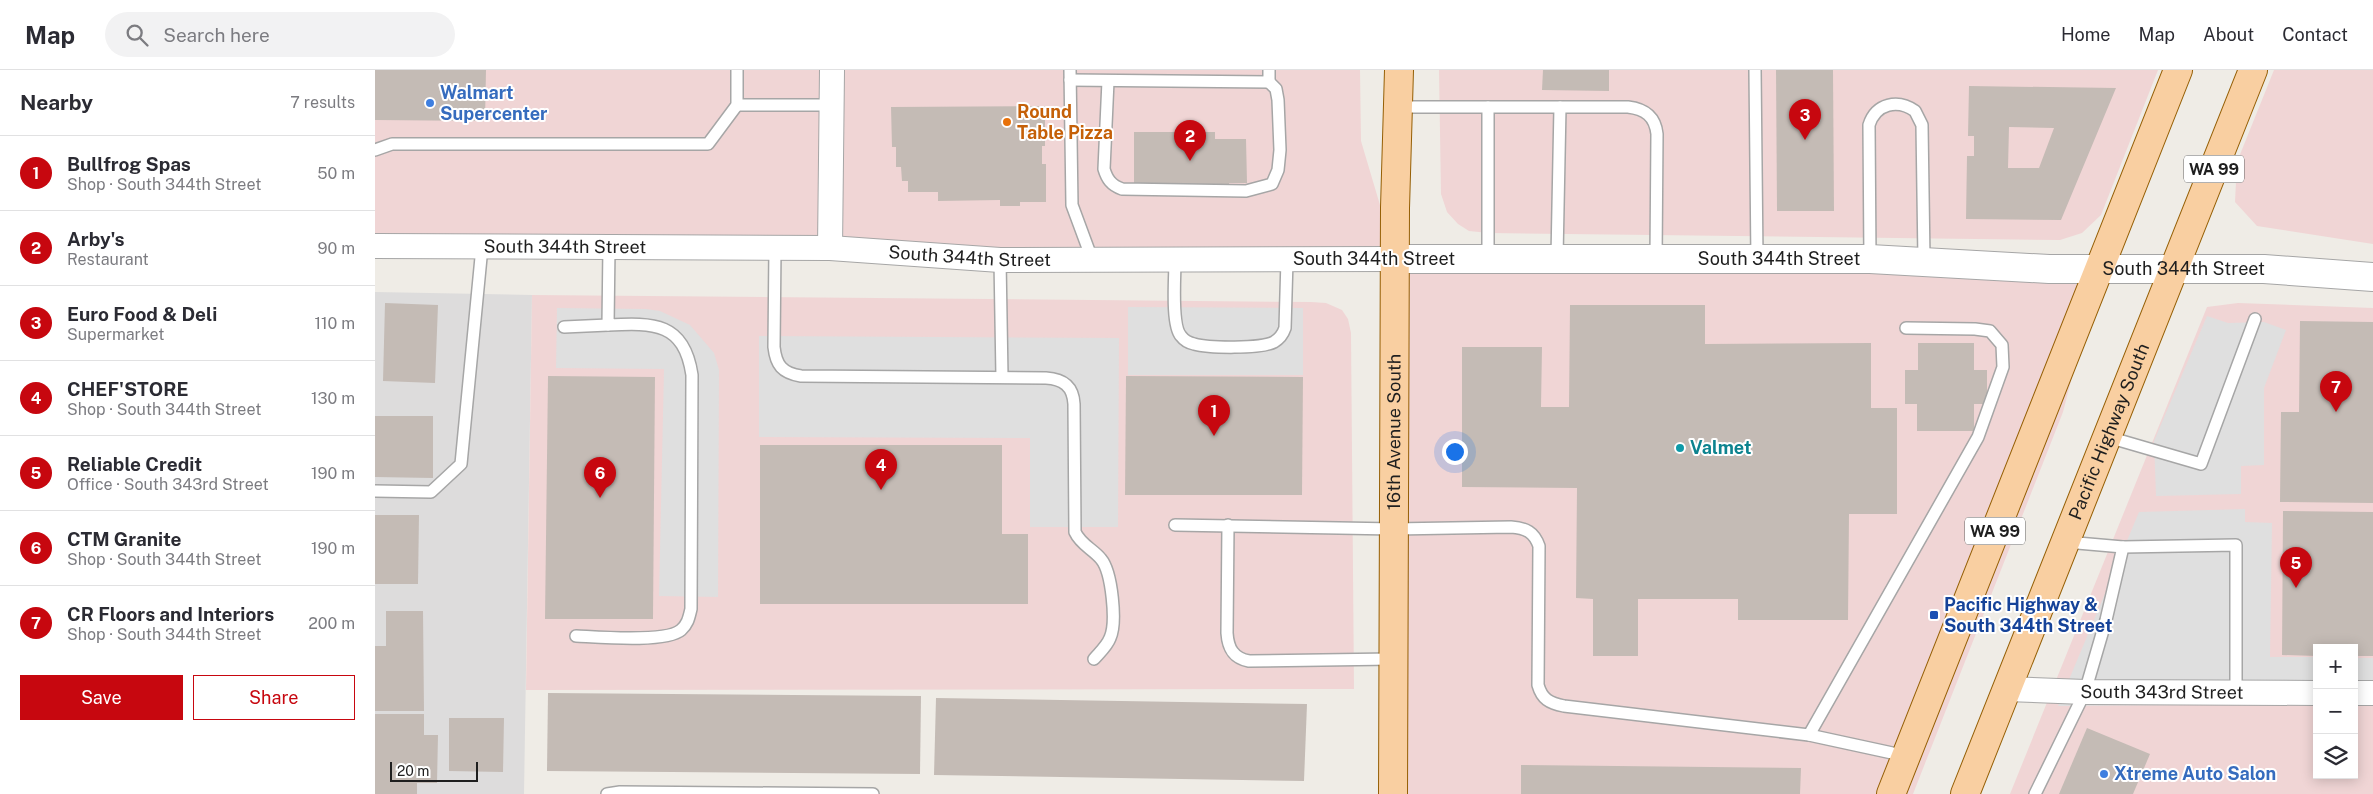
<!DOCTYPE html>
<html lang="en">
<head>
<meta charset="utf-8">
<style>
	body { margin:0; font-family:"Public Sans",sans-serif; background:#f2f2f3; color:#2b2b33 }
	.controls { position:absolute; right:15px; bottom:15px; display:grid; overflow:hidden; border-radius:0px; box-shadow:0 2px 12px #0003 }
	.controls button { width:45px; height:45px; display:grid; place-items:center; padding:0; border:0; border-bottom:1px solid #e1e1e2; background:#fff; color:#2b2b33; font:25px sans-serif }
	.scale { position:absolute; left:15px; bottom:12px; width:88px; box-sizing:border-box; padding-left:5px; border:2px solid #1f1f1f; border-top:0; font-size:14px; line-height:18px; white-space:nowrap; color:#1f1f1f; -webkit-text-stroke:4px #fff; paint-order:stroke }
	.you { position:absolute; left:1079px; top:381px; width:18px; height:18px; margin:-12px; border:4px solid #fff; border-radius:50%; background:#1a73e8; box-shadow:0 0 0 8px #1a73e833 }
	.badge { display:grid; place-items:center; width:32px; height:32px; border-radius:50%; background:#c7070f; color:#fff; font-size:16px; font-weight:700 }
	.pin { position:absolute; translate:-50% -41px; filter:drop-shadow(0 1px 2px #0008) }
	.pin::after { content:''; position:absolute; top:26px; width:18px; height:15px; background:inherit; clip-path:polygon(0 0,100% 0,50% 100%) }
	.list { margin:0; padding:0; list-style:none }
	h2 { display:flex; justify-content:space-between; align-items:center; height:65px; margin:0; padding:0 20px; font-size:21px }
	h2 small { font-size:16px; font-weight:400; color:#7c7c81 }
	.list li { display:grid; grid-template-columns:32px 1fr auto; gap:15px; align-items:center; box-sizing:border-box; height:75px; padding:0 20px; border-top:1px solid #e1e1e2 }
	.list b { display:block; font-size:19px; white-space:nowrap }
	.list p { margin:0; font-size:16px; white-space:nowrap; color:#7c7c81 }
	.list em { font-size:16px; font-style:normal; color:#7c7c81 }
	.actions { display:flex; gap:10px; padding:15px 20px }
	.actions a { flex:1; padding:11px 0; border:1px solid #c7070f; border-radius:0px; text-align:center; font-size:18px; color:#c7070f }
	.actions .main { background:#c7070f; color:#fff }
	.icon { flex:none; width:28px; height:28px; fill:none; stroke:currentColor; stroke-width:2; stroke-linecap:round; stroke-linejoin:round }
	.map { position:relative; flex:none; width:1998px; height:724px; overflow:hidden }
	header { display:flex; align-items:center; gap:30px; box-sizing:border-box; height:70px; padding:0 25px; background:#fff; border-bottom:1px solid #e1e1e2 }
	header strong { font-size:24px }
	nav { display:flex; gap:28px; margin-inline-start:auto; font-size:18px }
	.search { width:350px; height:45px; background:#f2f2f3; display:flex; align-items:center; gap:12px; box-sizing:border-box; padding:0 18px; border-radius:28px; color:#7c7c81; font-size:19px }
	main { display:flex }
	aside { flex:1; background:#fff }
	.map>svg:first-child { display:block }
	.residential { fill:#dddcdc }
	.commercial { fill:#f0d5d5; fill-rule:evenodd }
	.parking { fill:#dfdfdf }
	.building { fill:#c4bbb5; fill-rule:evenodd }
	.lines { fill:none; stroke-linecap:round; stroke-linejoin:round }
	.service-casing { stroke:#a6a6a6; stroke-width:14 }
	.minor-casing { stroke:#a6a6a6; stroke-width:26 }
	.tertiary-casing { stroke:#a6a6a6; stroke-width:30 }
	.primary-casing { stroke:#955f05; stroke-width:30 }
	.service { stroke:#fff; stroke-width:11 }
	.minor { stroke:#fff; stroke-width:24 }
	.tertiary { stroke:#fff; stroke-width:28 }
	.primary { stroke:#f9cfa1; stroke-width:28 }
	.shop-dot { fill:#3f7fe0; stroke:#fff; stroke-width:2 }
	.food-dot { fill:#e8710a; stroke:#fff; stroke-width:2 }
	.culture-dot { fill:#0f9aa8; stroke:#fff; stroke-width:2 }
	.transit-dot { fill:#1a4fb4; stroke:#fff; stroke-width:2 }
	.labels { text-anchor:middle; stroke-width:4; stroke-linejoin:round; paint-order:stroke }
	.shield { fill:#fff; stroke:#626262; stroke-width:1 }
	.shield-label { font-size:16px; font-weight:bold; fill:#1f1f1f }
	.shop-label { font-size:18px; font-weight:bold; fill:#366cbe; stroke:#fff; text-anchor:start }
	.food-label { font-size:18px; font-weight:bold; fill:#c56008; stroke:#fff; text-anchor:start }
	.street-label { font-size:18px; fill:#1f1f1f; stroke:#fff }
	.culture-label { font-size:18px; font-weight:bold; fill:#0d838f; stroke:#fff; text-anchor:start }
	.transit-label { font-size:18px; font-weight:bold; fill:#164399; stroke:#fff; text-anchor:start }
</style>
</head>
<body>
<header>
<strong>Map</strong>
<div class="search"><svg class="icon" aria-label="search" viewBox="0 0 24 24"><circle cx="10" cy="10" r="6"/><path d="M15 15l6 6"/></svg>Search here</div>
<nav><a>Home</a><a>Map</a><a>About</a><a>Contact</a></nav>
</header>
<main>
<aside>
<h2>Nearby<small>7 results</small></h2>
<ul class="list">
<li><span class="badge">1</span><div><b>Bullfrog Spas</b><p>Shop · South 344th Street</p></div><em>50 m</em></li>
<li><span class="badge">2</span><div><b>Arby's</b><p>Restaurant</p></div><em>90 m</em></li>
<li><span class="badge">3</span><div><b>Euro Food &amp; Deli</b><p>Supermarket</p></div><em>110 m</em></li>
<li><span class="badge">4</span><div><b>CHEF'STORE</b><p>Shop · South 344th Street</p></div><em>130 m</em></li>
<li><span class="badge">5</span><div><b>Reliable Credit</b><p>Office · South 343rd Street</p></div><em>190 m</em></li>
<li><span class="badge">6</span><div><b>CTM Granite</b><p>Shop · South 344th Street</p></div><em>190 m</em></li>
<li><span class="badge">7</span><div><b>CR Floors and Interiors</b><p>Shop · South 344th Street</p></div><em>200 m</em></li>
</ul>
<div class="actions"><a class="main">Save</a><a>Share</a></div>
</aside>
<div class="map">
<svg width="1998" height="724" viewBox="0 0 1998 724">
	<rect width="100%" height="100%" fill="#efece6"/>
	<path class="residential" d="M0 222 157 225 149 724H0Z"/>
	<g class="commercial">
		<path d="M0 0H985L986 71 1021 189 1725 199 1688 342 1538 724H1018L1020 189 0 176Z"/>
		<path d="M1064 0H1783L1726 145 1707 163 1685 170 1114 163 1094 161 1083 154 1072 142 1066 124Z"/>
		<path d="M1899 0H1998V174L1882 156 1860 132 1862 92Z"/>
		<path d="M157 225 936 232 951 233 967 240 973 249 976 263 979 619 151 620Z"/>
		<path d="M1863 233 1998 238V724H1635L1832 237ZM1942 578H1979V705H1942Z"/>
	</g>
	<g class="parking">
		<path d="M753 237 928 238V305H753Z"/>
		<path d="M182 238 271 239 285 241 315 255 339 283 344 300 343 527 284 526 289 299 181 298Z"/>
		<path d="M1832 246 1853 253 1889 252 1911 260 1889 318V395L1866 396V424L1781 426 1779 371Z"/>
		<path d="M384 266 744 268 743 457H655V368L384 367Z"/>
		<path d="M1870 439V452L1897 453 1895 587H1942V634L1683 636 1764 442Z"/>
		<rect x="1979" y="588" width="19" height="45"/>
	</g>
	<g class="building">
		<path d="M0 0H111L110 51 0 50Z"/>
		<path d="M1168 0H1234V21L1167 20Z"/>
		<path d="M1401 0H1458L1459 141H1402Z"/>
		<path d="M1594 16 1741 18 1686 150 1591 149 1592 86H1599V66H1593ZM1634 57 1679 58 1664 98H1633Z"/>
		<path d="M670 36V76H667V94H671V132H645V136H625V130L563 131V122H533V111H527L526 97H521V77H517L516 37Z"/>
		<path d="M759 62H840V69H871L872 113H854V118H801V114H759Z"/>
		<path d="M10 233 63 235 60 313 8 311Z"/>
		<path d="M1195 235H1330V274L1496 273V338H1522V444H1474L1473 550H1363V529H1263V586H1218V529L1201 528 1202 418 1087 417V277H1167L1166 337H1194Z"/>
		<path d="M1925 251 1998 252V433L1905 432 1906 342H1924Z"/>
		<path d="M1543 273H1599V300H1612V334H1599V361H1542V334H1530V300H1543Z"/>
		<path d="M173 306 280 307 278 549H170Z"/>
		<path d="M751 306 928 307 927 425H750Z"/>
		<path d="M0 346H58V408L0 407Z"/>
		<path d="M385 375H627V464H653V534H385Z"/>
		<path d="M1908 441 1998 442V586H1979V578H1942V586L1907 585Z"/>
		<path d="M0 445H44L43 514H0Z"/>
		<path d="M11 541H48L49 641H0V576H11Z"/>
		<path d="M173 623 546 626 545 704 172 701Z"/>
		<path d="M561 628 932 634 929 711 559 705Z"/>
		<path d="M0 644H49V665H63L62 713H42V724H0Z"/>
		<path d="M74 648H129L128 702 74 701Z"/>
		<path d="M1712 658 1775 684 1758 724H1684Z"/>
		<path d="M1146 695 1426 698 1425 724H1146Z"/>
	</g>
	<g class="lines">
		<defs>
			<g id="service">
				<path d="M695 0 697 135 717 189"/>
				<path d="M1380 0 1382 190"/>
				<path d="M695 10 894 12V0"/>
				<path d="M733 11 729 99C732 109 736 115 747 119L871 121 897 114 903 100 905 80 903 30 901 19 894 12"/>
				<path d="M362 35H457"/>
				<path d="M1024 37H1253C1270 39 1280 46 1282 64L1281 189"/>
				<path d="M1113 37V188"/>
				<path d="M0 80 17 74H333L362 35V0"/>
				<path d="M400 178 399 277C401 295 407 303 426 306L671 308C688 309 698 316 699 334L700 462C706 475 718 479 726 489 737 502 742 553 735 568 732 576 725 582 719 589"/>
				<path d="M1182 187 1185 37"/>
				<path d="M1495 189 1494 55C1501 33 1523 29 1540 41L1547 55 1549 190"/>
				<path d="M625 190 627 307"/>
				<path d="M800 191C800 207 796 255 806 266 809 270 814 273 819 274 833 278 886 279 899 272 904 269 908 264 910 258L912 190"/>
				<path d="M189 257 233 255"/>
				<path d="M1733 367 1826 394 1880 249"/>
				<path d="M0 421 56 422 86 394 107 177"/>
				<path d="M800 455 1019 459 1136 457C1151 458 1159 462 1164 476L1163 615C1167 629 1174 633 1189 636L1434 665 1531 686"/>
				<path d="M853 455 852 563C853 578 858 588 874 591L1017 589"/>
				<path d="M1748 477 1861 475V623"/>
				<path d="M201 566C223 567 291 573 306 560 313 554 314 547 316 539L317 305C309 252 279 253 233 255L234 177"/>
				<path d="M1434 665 1603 367 1628 297 1627 275 1615 261 1600 259 1531 258"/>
				<path d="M232 724 245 722 498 724"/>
				<path d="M1660 724 1710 622 1731 550 1748 477 1691 472"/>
			</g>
			<g id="minor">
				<path id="s1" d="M0 176 455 178 625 190 1020 189"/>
				<path d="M455 178 457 0"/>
				<path id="s2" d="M1632 619 1710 622 1942 623"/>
				<path d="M1979 623H1998"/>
			</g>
			<g id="tertiary">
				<path id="s3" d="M1020 189H1495L1674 199H1889L1998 207"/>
			</g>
			<g id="primary">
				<path id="s4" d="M1018 724 1020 138 1024 0"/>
				<path d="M1516 724 1803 0"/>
				<path id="s5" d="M1590 724 1878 0"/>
			</g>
		</defs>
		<use href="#service" class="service-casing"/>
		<use href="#minor" class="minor-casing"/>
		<use href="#tertiary" class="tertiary-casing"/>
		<use href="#primary" class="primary-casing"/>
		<use href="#service" class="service"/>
		<use href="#minor" class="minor"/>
		<use href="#tertiary" class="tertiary"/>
		<use href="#primary" class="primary"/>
	</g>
	<g class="shop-dot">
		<circle cx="55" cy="33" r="5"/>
		<circle cx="1729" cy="704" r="5"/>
	</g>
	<circle class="food-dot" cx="632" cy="52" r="5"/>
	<circle class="culture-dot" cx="1305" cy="378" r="5"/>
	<rect class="transit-dot" x="1554" y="540" width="10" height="10" rx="2.5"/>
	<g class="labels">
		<g class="shield">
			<rect x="1809" y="85.5" width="60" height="27" rx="4"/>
			<rect x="1590" y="447.5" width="60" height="27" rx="4"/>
		</g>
		<g class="shield-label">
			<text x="1839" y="105">WA 99</text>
			<text x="1620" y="467">WA 99</text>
		</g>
		<g class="shop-label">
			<text x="65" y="29">Walmart<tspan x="65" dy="21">Supercenter</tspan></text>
			<text x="1739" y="710">Xtreme Auto Salon</text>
		</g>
		<g class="food-label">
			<text x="642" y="48">Round<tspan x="642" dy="21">Table Pizza</tspan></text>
		</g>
		<g class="street-label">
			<text dy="6" stroke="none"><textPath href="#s1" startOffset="190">South 344th Street</textPath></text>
			<text dy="6" stroke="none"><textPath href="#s1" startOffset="595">South 344th Street</textPath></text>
			<text x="999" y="195">South 344th Street</text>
			<text dy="6" stroke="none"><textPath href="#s3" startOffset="384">South 344th Street</textPath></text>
			<text dy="6" stroke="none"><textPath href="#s3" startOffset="789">South 344th Street</textPath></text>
			<text dy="6" stroke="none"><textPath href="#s4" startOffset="362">16th Avenue South</textPath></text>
			<text dy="6" stroke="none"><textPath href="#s5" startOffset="390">Pacific Highway South</textPath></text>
			<text dy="6" stroke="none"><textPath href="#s2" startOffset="155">South 343rd Street</textPath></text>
		</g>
		<g class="culture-label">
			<text x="1315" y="384">Valmet</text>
		</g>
		<g class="transit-label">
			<text x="1569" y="541">Pacific Highway &amp;<tspan x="1569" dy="21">South 344th Street</tspan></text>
		</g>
	</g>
</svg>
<div class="controls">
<button>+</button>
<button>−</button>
<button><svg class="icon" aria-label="layers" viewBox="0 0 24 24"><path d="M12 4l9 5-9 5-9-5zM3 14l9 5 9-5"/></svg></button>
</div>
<div class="scale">20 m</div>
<div class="you"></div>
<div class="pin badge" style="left:839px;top:366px">1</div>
<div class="pin badge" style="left:815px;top:91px">2</div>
<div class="pin badge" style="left:1430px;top:70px">3</div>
<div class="pin badge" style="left:506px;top:420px">4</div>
<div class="pin badge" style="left:1921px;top:518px">5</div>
<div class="pin badge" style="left:225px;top:428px">6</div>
<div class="pin badge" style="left:1961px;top:342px">7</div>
</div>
</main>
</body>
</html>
